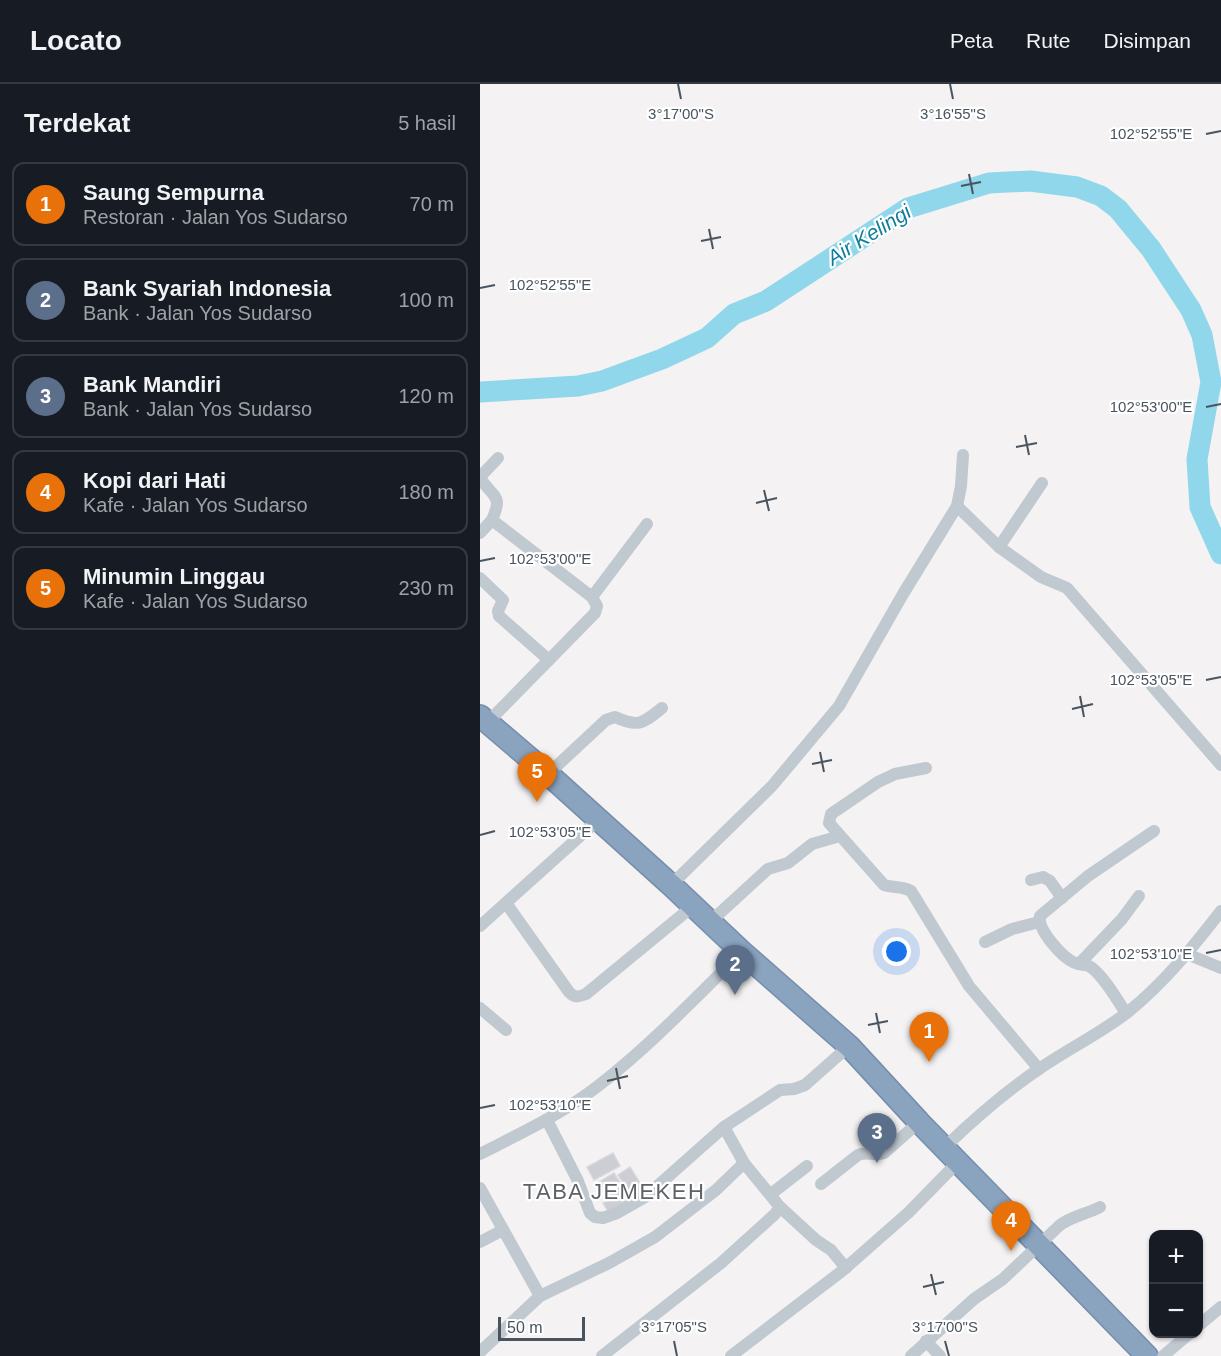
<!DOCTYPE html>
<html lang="id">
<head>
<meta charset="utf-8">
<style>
	body { margin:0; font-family:Arial,sans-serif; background:#242831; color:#f1f3f6 }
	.controls { position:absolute; right:18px; bottom:18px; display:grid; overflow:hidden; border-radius:12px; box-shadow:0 2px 4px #0004 }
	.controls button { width:54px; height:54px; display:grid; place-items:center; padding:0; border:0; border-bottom:2px solid #363941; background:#171b24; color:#f1f3f6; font:30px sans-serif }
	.scale { position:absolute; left:18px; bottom:15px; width:87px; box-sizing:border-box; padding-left:6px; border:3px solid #49545f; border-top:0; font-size:16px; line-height:21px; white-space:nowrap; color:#49545f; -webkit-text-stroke:4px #fff; paint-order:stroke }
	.you { position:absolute; left:417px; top:868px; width:21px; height:21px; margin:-15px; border:4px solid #fff; border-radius:50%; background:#1a73e8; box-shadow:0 0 0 9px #1a73e833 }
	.badge { display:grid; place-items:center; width:39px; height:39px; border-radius:50%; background:#7c3aed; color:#fff; font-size:20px; font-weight:700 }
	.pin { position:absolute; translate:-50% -50px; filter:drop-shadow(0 2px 3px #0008) }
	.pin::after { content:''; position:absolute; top:32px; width:21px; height:18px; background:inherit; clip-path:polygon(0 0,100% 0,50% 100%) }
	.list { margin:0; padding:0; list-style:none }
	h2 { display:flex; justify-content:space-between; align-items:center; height:78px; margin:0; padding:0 24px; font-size:26px }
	h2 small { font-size:20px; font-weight:400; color:#9ea1a6 }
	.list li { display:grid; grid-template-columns:39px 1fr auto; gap:18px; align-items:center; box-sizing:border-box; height:84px; margin:0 12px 12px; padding:0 12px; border:2px solid #363941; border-radius:12px }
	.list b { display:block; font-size:22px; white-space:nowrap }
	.list p { margin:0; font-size:20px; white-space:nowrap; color:#9ea1a6 }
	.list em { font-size:20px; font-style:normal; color:#9ea1a6 }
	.map { position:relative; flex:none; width:741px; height:1272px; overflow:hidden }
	header { display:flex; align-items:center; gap:36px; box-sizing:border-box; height:84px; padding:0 30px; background:#171b24; border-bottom:2px solid #363941 }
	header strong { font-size:28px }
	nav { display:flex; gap:33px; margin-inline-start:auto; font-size:21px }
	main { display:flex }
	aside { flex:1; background:#171b24 }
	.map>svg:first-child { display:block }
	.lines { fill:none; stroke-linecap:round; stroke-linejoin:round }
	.river { stroke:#90d7eb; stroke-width:21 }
	.building { fill:#ccced4; stroke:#d6d8dd; stroke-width:1.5 }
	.highway-casing { stroke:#768eab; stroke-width:24 }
	.street { stroke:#c0c8d0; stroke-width:12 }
	.highway { stroke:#8aa3bf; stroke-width:21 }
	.ticks { fill:none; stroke:#49545f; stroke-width:2 }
	.labels { text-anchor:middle; stroke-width:4.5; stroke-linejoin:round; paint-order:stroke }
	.water-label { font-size:21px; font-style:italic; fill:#0f7e9c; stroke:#fff }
	.quarter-label { font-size:22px; letter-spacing:1.5px; fill:#5e6266; stroke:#fff }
	.ticks-label { font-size:15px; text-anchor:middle; fill:#49545f; stroke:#fff; stroke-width:4.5; stroke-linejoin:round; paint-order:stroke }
</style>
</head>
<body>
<header>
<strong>Locato</strong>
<nav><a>Peta</a><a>Rute</a><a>Disimpan</a></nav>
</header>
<main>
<aside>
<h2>Terdekat<small>5 hasil</small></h2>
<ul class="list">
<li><span class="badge" style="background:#e8710a">1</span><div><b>Saung Sempurna</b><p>Restoran · Jalan Yos Sudarso</p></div><em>70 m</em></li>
<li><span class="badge" style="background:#5c6f8a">2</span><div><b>Bank Syariah Indonesia</b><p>Bank · Jalan Yos Sudarso</p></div><em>100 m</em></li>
<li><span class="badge" style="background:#5c6f8a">3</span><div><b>Bank Mandiri</b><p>Bank · Jalan Yos Sudarso</p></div><em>120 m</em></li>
<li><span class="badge" style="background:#e8710a">4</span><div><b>Kopi dari Hati</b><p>Kafe · Jalan Yos Sudarso</p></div><em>180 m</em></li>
<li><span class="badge" style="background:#e8710a">5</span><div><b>Minumin Linggau</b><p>Kafe · Jalan Yos Sudarso</p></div><em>230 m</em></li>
</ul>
</aside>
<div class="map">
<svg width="741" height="1272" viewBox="0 0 741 1272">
	<rect width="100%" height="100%" fill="#f4f2f2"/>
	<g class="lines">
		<path class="river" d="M0 308 98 302 122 297 182 275 227 254 254 230 286 217 428 124 509 99 550 97 597 103 621 112 638 125 671 165 711 226 722 251 731 298 717 375 720 423 741 470"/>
	</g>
	<g class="building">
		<path d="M133 1069 140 1082 114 1096 107 1083Z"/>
		<path d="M150 1083 165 1107 153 1114 138 1091Z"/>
		<path d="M134 1089 150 1115 129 1129 123 1119 130 1116 119 1098Z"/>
	</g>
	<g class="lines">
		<defs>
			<path id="highway" d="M0 632 68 690 191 801 262 868 369 962 439 1038 667 1272"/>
		</defs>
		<use href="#highway" class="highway-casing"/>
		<g class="street">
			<path d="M562 399 519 463 561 493 587 504 741 681"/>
			<path d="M477 422 519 463"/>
			<path d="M12 436C22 413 16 415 2 397L1 392 18 374"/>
			<path d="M0 449 12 436 112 513 117 522 115 529 7 639"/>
			<path d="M0 494 23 516 18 527 19 532 69 576"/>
			<path d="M112 513 167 440"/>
			<path d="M446 684 415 690 398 698 351 730 349 739 404 801C413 804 422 802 431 807L489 902 559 985"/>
			<path d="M68 690 126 636 135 633C159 644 163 639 182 624"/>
			<path d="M551 796 563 793 570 797 582 814"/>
			<path d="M191 801 292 702 359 622 423 510 477 422 481 402 483 371"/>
			<path d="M26 819 89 908C95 914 98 913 106 910L213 822"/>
			<path d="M230 838 288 785 308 779 332 760 360 752"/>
			<path d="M0 842 118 736"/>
			<path d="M505 858 532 845 559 838"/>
			<path d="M707 870 741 884"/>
			<path d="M599 880 642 835 659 812"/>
			<path d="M0 924 26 946"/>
			<path d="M646 929C637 916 625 894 612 884 607 879 601 882 595 879 583 874 557 846 560 832L608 792 674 747"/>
			<path d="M67 1036 98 1097 110 1129 115 1133 123 1134 137 1129 165 1113 244 1043 300 1006 314 1005 325 1001 369 962"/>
			<path d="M464 1064C494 1035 525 1008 559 985 588 965 621 949 648 928 684 899 713 863 741 827"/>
			<path d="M0 1070C41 1049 82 1030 118 1002 170 962 215 914 262 868"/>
			<path d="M341 1100 378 1071C387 1067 395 1072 404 1069L439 1038"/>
			<path d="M0 1104 60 1212"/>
			<path d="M291 1110 327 1082"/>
			<path d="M300 1123 336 1156 351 1166 366 1184"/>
			<path d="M0 1158 23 1146"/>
			<path d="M718 1242 741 1223"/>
			<path d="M446 1257 460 1272"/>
			<path d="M0 1268 60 1212 129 1179 175 1153 236 1106 264 1079"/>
			<path d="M122 1272 241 1179 295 1130 300 1123 264 1079 244 1043"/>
			<path d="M251 1272 362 1187 428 1129 478 1078"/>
			<path d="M431 1272 494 1215 523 1195 580 1141C592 1132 607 1130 620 1123"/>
			<path d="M683 1272 709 1250"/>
		</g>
		<use href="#highway" class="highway"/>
	</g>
	<path class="ticks" d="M198 0 201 15M470 0 473 15M726 50 741 47M489 90 493 110M481 102 501 98M229 145 233 165M221 157 241 153M0 204 15 201M726 323 741 320M545 351 549 371M536 363 557 359M284 406 289 427M276 419 297 414M0 477 15 474M726 596 741 593M600 612 604 633M592 625 613 620M340 668 344 688M332 680 352 676M0 751 15 747M726 869 741 866M396 929 400 949M388 941 408 937M136 984 140 1005M127 997 148 992M0 1024 15 1021M451 1190 456 1211M443 1203 464 1198M194 1257 197 1272M465 1257 469 1272"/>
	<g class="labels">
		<g class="water-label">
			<text transform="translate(389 151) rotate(-32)" y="7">Air Kelingi</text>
		</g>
		<g class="quarter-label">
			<text x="134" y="1115">TABA JEMEKEH</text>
		</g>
	</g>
	<g class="ticks-label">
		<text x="201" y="35">3°17'00"S</text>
		<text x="473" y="35">3°16'55"S</text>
		<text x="671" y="55">102°52'55"E</text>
		<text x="70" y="206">102°52'55"E</text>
		<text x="671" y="328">102°53'00"E</text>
		<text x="70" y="480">102°53'00"E</text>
		<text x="671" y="601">102°53'05"E</text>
		<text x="70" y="753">102°53'05"E</text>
		<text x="671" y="875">102°53'10"E</text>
		<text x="70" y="1026">102°53'10"E</text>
		<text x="194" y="1248">3°17'05"S</text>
		<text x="465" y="1248">3°17'00"S</text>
	</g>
</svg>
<div class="controls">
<button>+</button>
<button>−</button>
</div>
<div class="scale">50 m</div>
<div class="you"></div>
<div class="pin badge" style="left:449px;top:978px;background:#e8710a">1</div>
<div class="pin badge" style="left:255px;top:911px;background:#5c6f8a">2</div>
<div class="pin badge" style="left:397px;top:1079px;background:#5c6f8a">3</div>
<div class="pin badge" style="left:531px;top:1167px;background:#e8710a">4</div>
<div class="pin badge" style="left:57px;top:718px;background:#e8710a">5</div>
</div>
</main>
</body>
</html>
